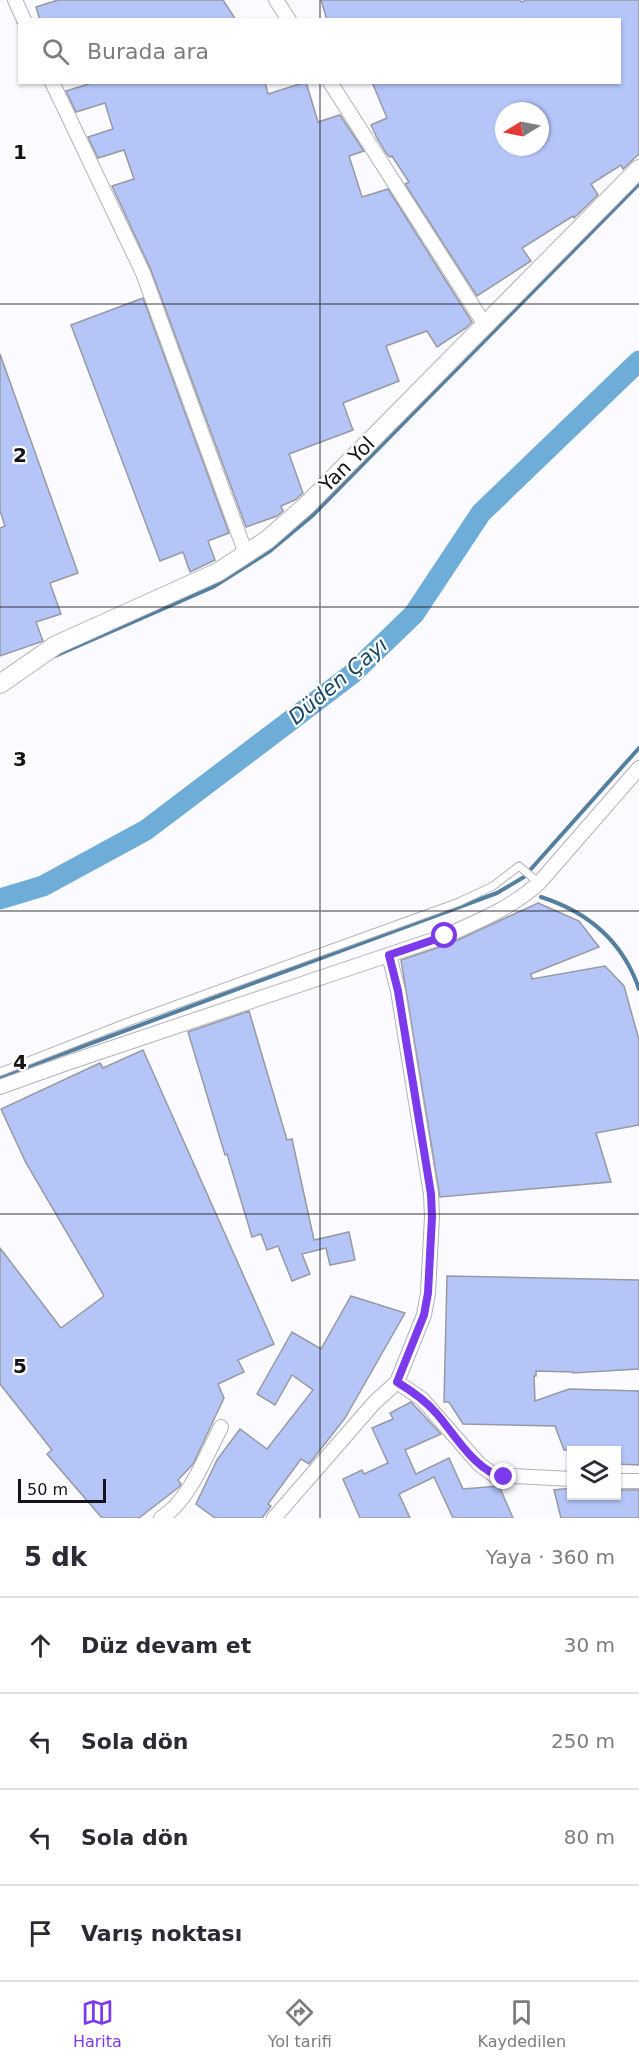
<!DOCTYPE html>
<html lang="tr">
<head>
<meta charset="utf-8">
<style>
	body { margin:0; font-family:"DejaVu Sans",sans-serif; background:#f7f7f7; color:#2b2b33 }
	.controls { position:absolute; right:18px; bottom:18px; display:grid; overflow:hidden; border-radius:0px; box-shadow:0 2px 4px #0004 }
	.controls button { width:54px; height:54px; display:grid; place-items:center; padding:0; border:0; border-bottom:2px solid #e1e1e2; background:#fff; color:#2b2b33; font:30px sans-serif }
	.compass { position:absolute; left:495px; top:102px; width:54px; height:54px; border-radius:50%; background:#fff; box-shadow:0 2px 4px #0004; rotate:260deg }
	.scale { position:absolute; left:18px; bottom:15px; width:88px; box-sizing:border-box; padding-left:6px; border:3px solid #141317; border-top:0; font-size:16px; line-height:21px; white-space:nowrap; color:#141317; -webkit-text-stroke:4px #fff; paint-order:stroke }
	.stop { position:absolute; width:18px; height:18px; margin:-14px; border:4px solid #7c3aed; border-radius:50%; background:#fff }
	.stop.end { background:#7c3aed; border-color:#fff; box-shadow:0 2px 6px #0008 }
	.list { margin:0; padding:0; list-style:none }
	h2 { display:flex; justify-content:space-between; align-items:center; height:78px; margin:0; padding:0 24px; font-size:26px }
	h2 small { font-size:20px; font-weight:400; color:#7c7c81 }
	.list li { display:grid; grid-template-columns:39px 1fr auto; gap:18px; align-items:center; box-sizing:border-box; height:96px; padding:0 24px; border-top:2px solid #e1e1e2 }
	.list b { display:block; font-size:22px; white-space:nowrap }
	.list em { font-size:20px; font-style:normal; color:#7c7c81 }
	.icon { flex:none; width:33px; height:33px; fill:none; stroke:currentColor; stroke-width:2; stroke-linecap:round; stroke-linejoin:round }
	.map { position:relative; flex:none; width:639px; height:1518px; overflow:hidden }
	.search { position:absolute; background:#fff; box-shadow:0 2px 4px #0004; left:18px; right:18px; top:18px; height:66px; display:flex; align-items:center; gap:15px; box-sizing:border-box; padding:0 21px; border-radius:0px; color:#7c7c81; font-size:22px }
	.sheet { height:462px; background:#fff }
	nav { display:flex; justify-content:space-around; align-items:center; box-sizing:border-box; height:84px; border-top:2px solid #e1e1e2; background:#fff; font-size:16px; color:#7c7c81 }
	nav a { display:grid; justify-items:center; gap:3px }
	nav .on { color:#7c3aed }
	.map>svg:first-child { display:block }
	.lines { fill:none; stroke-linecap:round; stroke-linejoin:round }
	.stream { stroke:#547f9f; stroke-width:4 }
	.river { stroke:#6fadd9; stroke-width:21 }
	.building { fill:#b5c5f7; stroke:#969aa3; stroke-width:1.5; fill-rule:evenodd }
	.service-casing { stroke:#b4b1bb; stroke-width:9 }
	.minor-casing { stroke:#b4b1bb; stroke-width:16 }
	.tertiary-casing { stroke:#b4b1bb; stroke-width:20 }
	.service { stroke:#fff; stroke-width:7 }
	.minor { stroke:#fff; stroke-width:14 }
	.tertiary { stroke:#fff; stroke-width:18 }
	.route { stroke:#7c3aed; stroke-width:8 }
	.grid { fill:none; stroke:#141317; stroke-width:1.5; stroke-opacity:0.55 }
	.labels { text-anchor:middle; stroke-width:4.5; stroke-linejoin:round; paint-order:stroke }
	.street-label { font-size:20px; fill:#141317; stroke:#fff }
	.water-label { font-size:21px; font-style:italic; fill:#1a4967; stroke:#fff }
	.grid-label { font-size:20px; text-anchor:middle; font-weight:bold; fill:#141317; stroke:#fff; stroke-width:4.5; stroke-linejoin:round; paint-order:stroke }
</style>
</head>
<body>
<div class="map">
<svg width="639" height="1518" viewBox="0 0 639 1518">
	<rect width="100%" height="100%" fill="#fbfafe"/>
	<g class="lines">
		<g class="stream">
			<path d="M55 656 213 587 270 551 312 516 639 184"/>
			<path d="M531 869 639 748"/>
			<path d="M541 897C588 912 623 942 639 989"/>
			<path d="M0 1077 497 893 524 877"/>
		</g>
		<path class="river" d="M0 899 43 886 146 830 352 674 414 614 481 513 639 361"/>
	</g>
	<g class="building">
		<path d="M58 0H223L236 20H40L36 7Z"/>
		<path d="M321 0H519L522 2 526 0H639V154L623 169 621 165 591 184 598 195 574 218 573 216 522 248 531 261 477 296 405 184 409 182 392 156 390 157 386 153 377 138 371 125 387 118 372 82H620V20H327ZM504 111H540V147H504Z"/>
		<path d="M95 82H265L268 94 306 82 318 122 340 115 364 151 349 156 362 197 388 189 472 322 466 328 437 347 427 331 386 346 399 381 343 403 353 430 289 454 303 493 295 500 281 506 283 511 277 516 246 527 151 270 112 186 134 179 124 150 98 158 88 137 113 129 105 103 76 112 66 91Z"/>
		<path d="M143 298 229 533 208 541 215 560 190 572 183 552 160 561 71 325Z"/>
		<path d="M0 354 78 573 50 583 61 614 36 622 43 641 0 656V528L5 526 0 511Z"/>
		<path d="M538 903 579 921 599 947 531 974 532 979 605 966 624 986 639 1040V1125L596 1133 611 1182 440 1197 401 960 449 944Z"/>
		<path d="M249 1011 287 1140 292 1139 314 1240 349 1232 355 1260 330 1265 326 1248 302 1254 310 1274 292 1281 278 1246 267 1250 261 1234 252 1237 227 1154 225 1155 188 1032Z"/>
		<path d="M143 1050 274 1344 238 1360 244 1372 218 1384 224 1398 193 1464 178 1480 181 1484 179 1487 139 1518H102L47 1454 52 1450 0 1384V1248L61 1328 104 1296 26 1163 1 1109 100 1063 103 1068Z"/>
		<path d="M447 1276 639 1280V1369L573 1373V1372L536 1371V1376H534L535 1401 569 1389 639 1391V1465L616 1464V1450H564L555 1426 463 1424 449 1402H444Z"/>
		<path d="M351 1296 405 1313 345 1418 309 1464 301 1459 268 1504 271 1506 262 1518H215L196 1504 217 1460 240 1429 267 1449 313 1390 292 1375 275 1405 257 1394 292 1332 321 1349Z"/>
		<path d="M411 1402 441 1434 405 1450 416 1474 449 1458 463 1489 499 1486 513 1518H453L434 1477 399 1494 410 1518H360L343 1479 362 1470 364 1474 388 1463 372 1428 393 1419 390 1413Z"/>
		<path d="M572 1488V1496H616V1490H639V1518H561L554 1490Z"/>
	</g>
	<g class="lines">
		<defs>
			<path id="service" d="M0 1072 128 1022 459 902 493 886 519 866 539 883"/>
			<g id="minor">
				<path d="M15 0 24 20"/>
				<path d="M276 0 289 20"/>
				<path d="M52 82 143 273 246 554"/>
				<path d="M330 82 485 325"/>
				<path d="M0 1087 67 1063 445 936C479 921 511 908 539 883L639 768"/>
				<path d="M397 1382 422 1399 479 1464 494 1475 572 1479"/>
				<path d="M616 1481H639"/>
				<path d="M161 1518C189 1501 206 1456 221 1427"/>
				<path d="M274 1518 374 1403 397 1382 424 1315 428 1293 432 1217 431 1194 398 991 389 955"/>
			</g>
			<path id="tertiary" d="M0 684 56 645 218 572 267 540 307 505 639 169"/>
		</defs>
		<use href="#service" class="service-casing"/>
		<use href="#minor" class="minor-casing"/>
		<use href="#tertiary" class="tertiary-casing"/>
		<use href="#service" class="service"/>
		<use href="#minor" class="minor"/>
		<use href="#tertiary" class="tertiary"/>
	</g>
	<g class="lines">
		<path class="route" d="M445 936 389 955 398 991 431 1194 432 1217 428 1293 424 1315 397 1382C412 1391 426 1401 437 1414 455 1435 477 1473 504 1477"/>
	</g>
	<path class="grid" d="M320 0V20M320 82V1518M0 304H639M0 607H639M0 911H639M0 1214H639"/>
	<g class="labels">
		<g class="street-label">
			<text transform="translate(347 464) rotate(-45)" y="7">Yan Yol</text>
		</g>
		<g class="water-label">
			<text transform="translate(338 681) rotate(-40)" y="7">Düden Çayı</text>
		</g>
	</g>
	<g class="grid-label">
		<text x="20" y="159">1</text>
		<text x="20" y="462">2</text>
		<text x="20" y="766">3</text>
		<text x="20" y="1069">4</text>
		<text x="20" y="1373">5</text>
	</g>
</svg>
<div class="controls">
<button><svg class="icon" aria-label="layers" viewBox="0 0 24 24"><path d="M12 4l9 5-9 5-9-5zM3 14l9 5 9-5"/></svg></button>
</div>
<svg class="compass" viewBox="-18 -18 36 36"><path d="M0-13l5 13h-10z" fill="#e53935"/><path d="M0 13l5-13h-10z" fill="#7c7c81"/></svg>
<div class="scale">50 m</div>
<div class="stop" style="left:445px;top:936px"></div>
<div class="stop end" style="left:504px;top:1477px"></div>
<div class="search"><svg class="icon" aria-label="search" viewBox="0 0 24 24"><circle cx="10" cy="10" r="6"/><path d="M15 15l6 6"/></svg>Burada ara</div>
</div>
<section class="sheet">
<h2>5 dk<small>Yaya · 360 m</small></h2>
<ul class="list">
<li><svg class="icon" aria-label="ahead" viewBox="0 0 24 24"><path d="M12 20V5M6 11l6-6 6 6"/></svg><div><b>Düz devam et</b></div><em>30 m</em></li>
<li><svg class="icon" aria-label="left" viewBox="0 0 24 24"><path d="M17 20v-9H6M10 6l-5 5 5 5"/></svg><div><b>Sola dön</b></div><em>250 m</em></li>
<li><svg class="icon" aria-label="left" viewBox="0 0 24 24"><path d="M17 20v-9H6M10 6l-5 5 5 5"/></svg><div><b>Sola dön</b></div><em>80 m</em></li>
<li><svg class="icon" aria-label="arrive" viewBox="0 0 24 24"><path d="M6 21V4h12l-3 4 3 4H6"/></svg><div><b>Varış noktası</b></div></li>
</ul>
</section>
<nav>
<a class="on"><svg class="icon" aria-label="map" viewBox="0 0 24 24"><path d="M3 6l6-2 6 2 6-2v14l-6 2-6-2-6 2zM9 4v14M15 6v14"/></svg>Harita</a>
<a><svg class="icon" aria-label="directions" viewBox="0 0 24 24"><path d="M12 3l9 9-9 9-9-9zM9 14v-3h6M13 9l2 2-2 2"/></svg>Yol tarifi</a>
<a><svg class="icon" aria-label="saved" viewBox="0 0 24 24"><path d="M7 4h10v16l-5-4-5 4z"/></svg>Kaydedilen</a>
</nav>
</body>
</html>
